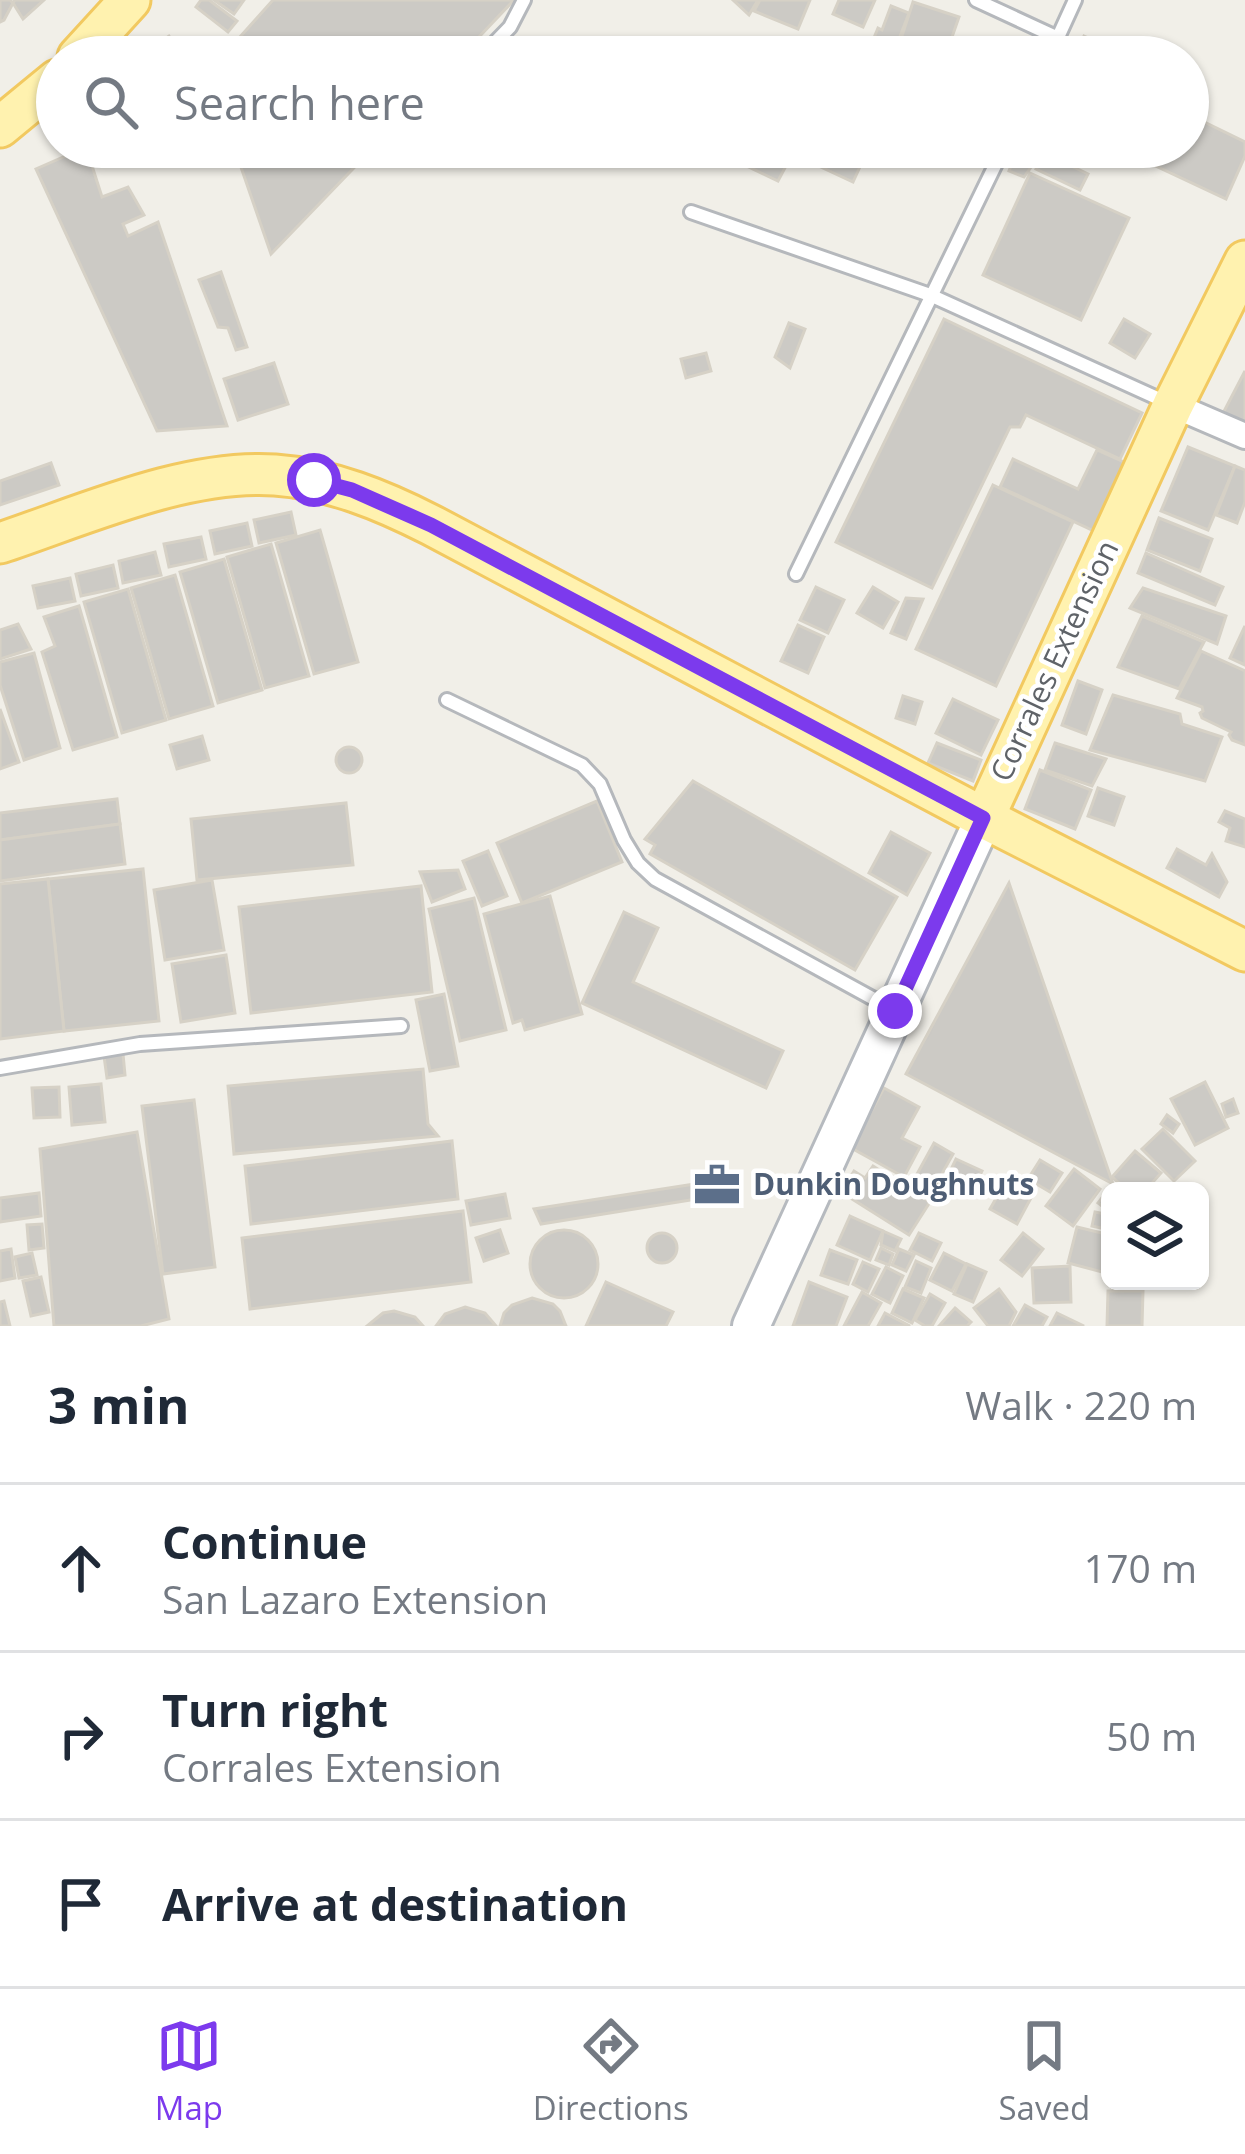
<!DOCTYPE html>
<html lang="en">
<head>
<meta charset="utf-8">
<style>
	body { margin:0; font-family:"Open Sans",sans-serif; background:#f6f6f7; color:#1f2937 }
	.controls { position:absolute; right:36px; bottom:36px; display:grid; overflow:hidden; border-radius:18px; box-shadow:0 3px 9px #0004 }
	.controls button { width:108px; height:108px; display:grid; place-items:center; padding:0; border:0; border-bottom:3px solid #e0e1e3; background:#fff; color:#1f2937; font:60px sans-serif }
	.stop { position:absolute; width:36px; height:36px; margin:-27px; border:9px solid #7c3aed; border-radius:50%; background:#fff }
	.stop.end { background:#7c3aed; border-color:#fff; box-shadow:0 3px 12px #0008 }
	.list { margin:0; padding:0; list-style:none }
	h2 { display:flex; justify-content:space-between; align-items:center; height:156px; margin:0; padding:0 48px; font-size:51px }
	h2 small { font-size:39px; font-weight:400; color:#747a83 }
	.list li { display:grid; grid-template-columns:78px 1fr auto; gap:36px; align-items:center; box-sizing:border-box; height:168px; padding:0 48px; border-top:3px solid #e0e1e3 }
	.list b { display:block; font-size:45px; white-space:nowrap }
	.list p { margin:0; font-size:39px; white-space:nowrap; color:#747a83 }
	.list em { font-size:39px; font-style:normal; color:#747a83 }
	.icon { flex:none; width:66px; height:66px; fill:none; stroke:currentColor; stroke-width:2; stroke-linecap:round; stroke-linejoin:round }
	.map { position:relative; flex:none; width:1245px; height:1326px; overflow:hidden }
	.search { position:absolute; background:#fff; box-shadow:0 3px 9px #0004; left:36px; right:36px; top:36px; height:132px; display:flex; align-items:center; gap:30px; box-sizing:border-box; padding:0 42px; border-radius:66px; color:#747a83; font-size:45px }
	.sheet { height:660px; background:#fff }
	nav { display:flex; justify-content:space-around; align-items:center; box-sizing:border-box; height:168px; border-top:3px solid #e0e1e3; background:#fff; font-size:33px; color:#747a83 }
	nav a { display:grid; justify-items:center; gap:6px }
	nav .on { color:#7c3aed }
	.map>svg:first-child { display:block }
	.building { fill:#cccac5; stroke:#d6d1c6; stroke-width:3 }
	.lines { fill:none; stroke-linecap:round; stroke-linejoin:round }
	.service-casing { stroke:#b5b8bc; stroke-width:18 }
	.minor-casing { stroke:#b5b8bc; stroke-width:30 }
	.secondary-casing { stroke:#b6babf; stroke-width:42 }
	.primary-casing { stroke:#f2c960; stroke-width:45 }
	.service { stroke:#fff; stroke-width:12 }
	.minor { stroke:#fff; stroke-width:24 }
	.secondary { stroke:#fff; stroke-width:36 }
	.primary { stroke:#fff2af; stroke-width:39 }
	.route { stroke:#7c3aed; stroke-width:15 }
	.labels { text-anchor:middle; stroke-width:9; stroke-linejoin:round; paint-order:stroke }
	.street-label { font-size:30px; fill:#5f6368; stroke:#fff }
	.service-label { font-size:30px; font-weight:bold; fill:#4e5e75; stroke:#fff; text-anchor:start }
</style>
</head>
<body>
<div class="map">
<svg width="1245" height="1326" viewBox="0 0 1245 1326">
	<rect width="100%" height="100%" fill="#f1efe8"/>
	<g class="building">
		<path d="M0 0H10L13 3 4 20 0 22Z"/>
		<path d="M15 0H44L23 19 13 3Z"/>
		<path d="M201 0H209L237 21 228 32 196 7Z"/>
		<path d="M214 0H244L234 14Z"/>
		<path d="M273 0H514L460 57H222Z"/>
		<path d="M733 0H758L749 15Z"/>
		<path d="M760 0H810L798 29 754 11Z"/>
		<path d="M839 0H875L863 27 833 14Z"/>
		<path d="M913 2 959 17 951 40 1004 57H937L899 45Z"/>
		<path d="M891 6 909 13 892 57H866L878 28 882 30Z"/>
		<path d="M169 36 184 57H145L143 54Z"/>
		<path d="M1084 36 1125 55 1124 57H1074Z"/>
		<path d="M1188 114 1245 142V156L1226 199 1143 160 1150 147H1188Z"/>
		<path d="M86 147 102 197 128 187 144 215 123 224 128 236 158 222 227 426 157 431 36 169Z"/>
		<path d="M234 147H374L271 254Z"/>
		<path d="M738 147H796L778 181 732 159Z"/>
		<path d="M796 147H869L853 182 793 154Z"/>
		<path d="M1047 147H1077L1071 161 1046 150Z"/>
		<path d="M1044 153 1088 174 1080 190 1036 169Z"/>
		<path d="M1015 156 1034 163 1024 177 1009 171Z"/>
		<path d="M1030 173 1129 218 1081 320 983 275Z"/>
		<path d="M221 272 247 347 236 350 228 328 218 327 199 280Z"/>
		<path d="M944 319 1142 413 1120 459 1026 415 1020 427H1010L932 588 836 542Z"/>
		<path d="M1124 319 1150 334 1135 358 1110 343Z"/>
		<path d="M789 323 805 329 790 368 775 357Z"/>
		<path d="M706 353 711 371 686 378 681 359Z"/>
		<path d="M274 363 288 404 238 420 224 379Z"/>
		<path d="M1245 371V429L1221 417Z"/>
		<path d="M1188 447 1235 466 1208 530 1161 511Z"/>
		<path d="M1097 450 1126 463 1094 531 1000 487 1013 459 1078 489Z"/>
		<path d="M51 463 59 485 0 505V481Z"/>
		<path d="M1235 466 1245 470V502L1237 523 1216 515Z"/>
		<path d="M993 485 1073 522 996 686 916 649Z"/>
		<path d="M291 512 296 535 259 543 254 520Z"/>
		<path d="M1159 518 1212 539 1200 571 1147 550Z"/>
		<path d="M247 523 252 546 215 554 210 531Z"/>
		<path d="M320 530 358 662 314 674 276 543Z"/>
		<path d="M201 537 206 559 169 567 164 544Z"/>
		<path d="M271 544 309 676 265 688 227 557Z"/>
		<path d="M155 552 161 575 123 583 119 561Z"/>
		<path d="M1146 553 1223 587 1215 605 1138 573Z"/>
		<path d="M224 559 262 690 218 703 180 572Z"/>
		<path d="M113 565 118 588 81 596 76 574Z"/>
		<path d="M175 575 213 706 169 719 131 588Z"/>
		<path d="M70 578 75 601 38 608 33 586Z"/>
		<path d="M816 587 844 600 828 633 800 620Z"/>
		<path d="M873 587 898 602 883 628 857 613Z"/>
		<path d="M1143 588 1226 616 1217 644 1130 608Z"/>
		<path d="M128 589 166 720 122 733 84 602Z"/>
		<path d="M906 598 923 599 906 639 891 633Z"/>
		<path d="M79 606 117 737 73 750 42 652 55 646 44 617Z"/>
		<path d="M1142 616 1204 642 1179 689 1118 667Z"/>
		<path d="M18 624 31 649 0 659V630Z"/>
		<path d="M798 625 824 637 808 673 781 661Z"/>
		<path d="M1245 626V665L1230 658Z"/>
		<path d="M1201 651 1245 671V745L1232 740 1229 735 1231 732 1202 718 1200 713 1203 711 1202 707 1177 698Z"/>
		<path d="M34 653 60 748 24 760 0 685V662Z"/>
		<path d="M1078 681 1102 690 1086 734 1062 725Z"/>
		<path d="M1113 695 1180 714 1182 724 1222 737 1205 781 1090 750Z"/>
		<path d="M903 696 922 702 915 724 896 718Z"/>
		<path d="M953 699 998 720 981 755 936 733Z"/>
		<path d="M0 709 19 762 0 769Z"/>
		<path d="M202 736 209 760 177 769 170 745Z"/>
		<path d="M937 743 981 760 973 781 928 763Z"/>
		<path d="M1055 743 1106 759 1092 786 1045 770Z"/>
		<circle cx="349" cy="760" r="13"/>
		<path d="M1040 770 1091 790 1075 829 1025 809Z"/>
		<path d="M693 781 897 897 855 970 650 854 655 845 645 839Z"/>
		<path d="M1098 788 1124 797 1114 825 1088 816Z"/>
		<path d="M117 799 120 824 0 840V813Z"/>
		<path d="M597 801 622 862 522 903 497 843Z"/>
		<path d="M346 803 353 865 197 880 191 819Z"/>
		<path d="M1225 811 1245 819V847L1226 841 1230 828 1219 822Z"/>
		<path d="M120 824 125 864 0 881V840Z"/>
		<path d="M891 832 930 853 907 895 869 873Z"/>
		<path d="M1177 849 1206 865 1212 854 1227 882 1219 897 1167 868Z"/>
		<path d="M488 851 507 896 482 906 463 861Z"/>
		<path d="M143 869 159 1021 64 1031 48 879Z"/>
		<path d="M458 870 465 889 432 902 420 872Z"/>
		<path d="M48 879 64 1031 0 1039V884Z"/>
		<path d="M212 880 224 950 165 960 154 890Z"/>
		<path d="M1009 883 1113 1184 906 1074Z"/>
		<path d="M421 886 432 992 251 1013 239 907Z"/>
		<path d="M550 896 582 1014 525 1030 522 1020 513 1023 484 914Z"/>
		<path d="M474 898 506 1030 460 1041 429 909Z"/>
		<path d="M624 912 658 928 633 982 783 1051 766 1088 582 1003Z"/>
		<path d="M226 955 235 1013 181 1022 172 964Z"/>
		<path d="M444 994 458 1066 430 1071 416 1000Z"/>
		<path d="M123 1054 125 1075 107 1078 104 1056Z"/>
		<path d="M423 1069 428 1124 438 1136 234 1154 228 1086Z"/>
		<path d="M1205 1082 1228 1128 1195 1145 1171 1099Z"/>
		<path d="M101 1084 105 1122 72 1125 69 1087Z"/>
		<path d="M59 1087 60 1117 34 1118 32 1088Z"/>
		<path d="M884 1088 919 1107 902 1138 920 1147 904 1177 851 1148Z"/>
		<path d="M1233 1099 1238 1113 1226 1117 1222 1104Z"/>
		<path d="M194 1100 215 1267 163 1274 142 1106Z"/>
		<path d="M1167 1115 1179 1124 1173 1133 1161 1124Z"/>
		<path d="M1163 1129 1195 1161 1174 1181 1142 1149Z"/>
		<path d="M137 1132 169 1319 141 1326H54L40 1149Z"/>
		<path d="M452 1141 458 1199 251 1224 245 1166Z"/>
		<path d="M934 1143 953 1154 935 1186 916 1176Z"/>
		<path d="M1135 1151 1161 1173 1145 1191H1128L1112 1177Z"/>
		<path d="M956 1159 982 1171 970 1196 944 1184Z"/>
		<path d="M1040 1160 1062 1173 1050 1192 1028 1179Z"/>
		<path d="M873 1166 930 1202 909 1235 841 1192 854 1171 865 1178Z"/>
		<path d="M1074 1169 1100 1189 1073 1226 1046 1206Z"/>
		<path d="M1006 1181 1032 1196 1017 1224 990 1209Z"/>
		<path d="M701 1183 703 1198 541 1224 534 1209Z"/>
		<path d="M1110 1187 1116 1191H1110V1212L1098 1203Z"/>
		<path d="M39 1193 41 1216 0 1222V1198Z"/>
		<path d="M505 1194 510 1218 471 1225 466 1201Z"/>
		<path d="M463 1211 471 1282 250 1309 242 1238Z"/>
		<path d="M1095 1212 1110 1215V1230L1092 1226Z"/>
		<path d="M850 1216 883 1231 870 1260 837 1245Z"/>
		<path d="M42 1224 44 1248 29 1250 27 1225Z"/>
		<path d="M1077 1227 1110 1235V1274L1068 1263Z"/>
		<circle cx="564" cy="1264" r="34"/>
		<path d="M500 1230 508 1253 484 1261 476 1238Z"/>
		<path d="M883 1231 901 1239 895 1251 881 1245Z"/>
		<circle cx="662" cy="1248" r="15"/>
		<path d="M919 1233 941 1243 932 1261 910 1250Z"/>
		<path d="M1023 1233 1043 1249 1022 1276 1001 1260Z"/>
		<path d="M881 1248 893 1254 889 1265 876 1260Z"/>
		<path d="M11 1249 15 1278 0 1281V1251Z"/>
		<path d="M899 1249 914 1255 906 1271 892 1265Z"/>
		<path d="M830 1250 857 1260 848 1284 821 1275Z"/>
		<path d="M32 1253 37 1275 19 1278 15 1257Z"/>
		<path d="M944 1253 966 1264 952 1291 930 1280Z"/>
		<path d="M916 1261 931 1268 921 1293 905 1287Z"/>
		<path d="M863 1262 879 1269 868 1292 853 1284Z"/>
		<path d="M967 1264 986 1272 973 1302 954 1294Z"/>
		<path d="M1070 1266 1071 1302 1034 1303 1032 1268Z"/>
		<path d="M886 1267 903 1276 890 1303 872 1294Z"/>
		<path d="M41 1277 49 1312 31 1316 23 1281Z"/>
		<path d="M606 1282 673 1312 666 1326H586Z"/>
		<path d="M809 1282 847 1297 836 1326H793Z"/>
		<path d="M903 1289 924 1298 912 1323 892 1313Z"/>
		<path d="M999 1289 1016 1312 1009 1326H988L974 1308Z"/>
		<path d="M1108 1291H1143L1142 1326H1107Z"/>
		<path d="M862 1292 881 1303 868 1326H844Z"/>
		<path d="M930 1294 945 1303 932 1326H925L915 1320Z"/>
		<path d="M532 1298 553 1304 560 1311 566 1326H500L504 1313 512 1305Z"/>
		<path d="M4 1301 10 1326H0V1302Z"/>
		<path d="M1025 1305 1047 1317 1042 1326H1013Z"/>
		<path d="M465 1307 485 1313 496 1326H436L445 1314Z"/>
		<path d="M955 1308 971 1322 967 1326H939Z"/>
		<path d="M394 1311 415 1317 423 1326H367L383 1313Z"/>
		<path d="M885 1313 910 1326H878Z"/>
		<path d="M1057 1313 1084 1326H1050Z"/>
	</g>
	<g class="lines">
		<defs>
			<g id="service">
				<path d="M976 0 1058 38"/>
				<path d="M481 57 510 27 524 0"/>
				<path d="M1049 57 1075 0"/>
				<path d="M691 212 930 295 1166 402"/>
				<path d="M796 574 1004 147"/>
				<path d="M447 700 582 765 600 784 624 840 638 863 655 879 894 1010"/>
				<path d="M0 1068 140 1044 401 1026"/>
			</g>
			<path id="minor" d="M1173 405 1245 436"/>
			<path id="secondary" d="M751 1326 984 818"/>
			<g id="primary">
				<path d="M78 57 130 0"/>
				<path d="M0 127 57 80"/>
				<path d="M0 543C84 515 185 469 275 475 331 479 382 500 431 525L984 818 1245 951"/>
				<path d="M984 818 1173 405 1245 261"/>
			</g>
		</defs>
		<use href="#service" class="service-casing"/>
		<use href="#minor" class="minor-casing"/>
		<use href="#secondary" class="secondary-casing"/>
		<use href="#primary" class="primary-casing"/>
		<use href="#service" class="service"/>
		<use href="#minor" class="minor"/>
		<use href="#secondary" class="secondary"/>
		<use href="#primary" class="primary"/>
	</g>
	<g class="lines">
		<path class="route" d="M314 480 352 490 431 525 983 818 895 1011"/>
	</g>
	<defs>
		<symbol id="office-bare" viewBox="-9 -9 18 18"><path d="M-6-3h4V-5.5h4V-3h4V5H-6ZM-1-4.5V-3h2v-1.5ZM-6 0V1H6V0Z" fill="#5c6f8a" stroke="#fff" stroke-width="2.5" paint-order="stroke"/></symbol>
	</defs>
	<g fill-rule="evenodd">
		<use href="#office-bare" x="684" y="1152" width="66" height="66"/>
	</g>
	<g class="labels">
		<g class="street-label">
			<text transform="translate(1055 661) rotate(-65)" y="10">Corrales Extension</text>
		</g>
		<g class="service-label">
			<text x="753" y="1195">Dunkin Doughnuts</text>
		</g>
	</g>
</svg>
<div class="controls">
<button><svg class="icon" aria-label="layers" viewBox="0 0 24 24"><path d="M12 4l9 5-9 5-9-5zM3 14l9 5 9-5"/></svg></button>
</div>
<div class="stop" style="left:314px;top:480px"></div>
<div class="stop end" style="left:895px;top:1011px"></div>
<div class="search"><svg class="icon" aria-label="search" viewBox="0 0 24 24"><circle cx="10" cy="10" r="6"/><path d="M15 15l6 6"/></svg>Search here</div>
</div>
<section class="sheet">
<h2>3 min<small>Walk · 220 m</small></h2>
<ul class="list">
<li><svg class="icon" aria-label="ahead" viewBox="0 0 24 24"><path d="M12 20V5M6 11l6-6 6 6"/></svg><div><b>Continue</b><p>San Lazaro Extension</p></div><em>170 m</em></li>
<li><svg class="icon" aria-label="right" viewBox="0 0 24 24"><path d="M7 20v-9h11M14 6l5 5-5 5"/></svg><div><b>Turn right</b><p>Corrales Extension</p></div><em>50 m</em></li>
<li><svg class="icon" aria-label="arrive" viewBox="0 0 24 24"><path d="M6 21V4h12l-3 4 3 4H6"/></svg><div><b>Arrive at destination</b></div></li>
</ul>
</section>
<nav>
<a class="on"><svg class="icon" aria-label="map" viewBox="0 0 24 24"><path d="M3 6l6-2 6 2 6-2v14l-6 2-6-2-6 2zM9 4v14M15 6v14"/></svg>Map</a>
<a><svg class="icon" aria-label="directions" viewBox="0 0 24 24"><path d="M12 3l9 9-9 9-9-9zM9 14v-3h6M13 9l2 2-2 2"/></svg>Directions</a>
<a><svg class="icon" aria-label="saved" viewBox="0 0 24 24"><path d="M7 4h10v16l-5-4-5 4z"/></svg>Saved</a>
</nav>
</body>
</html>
